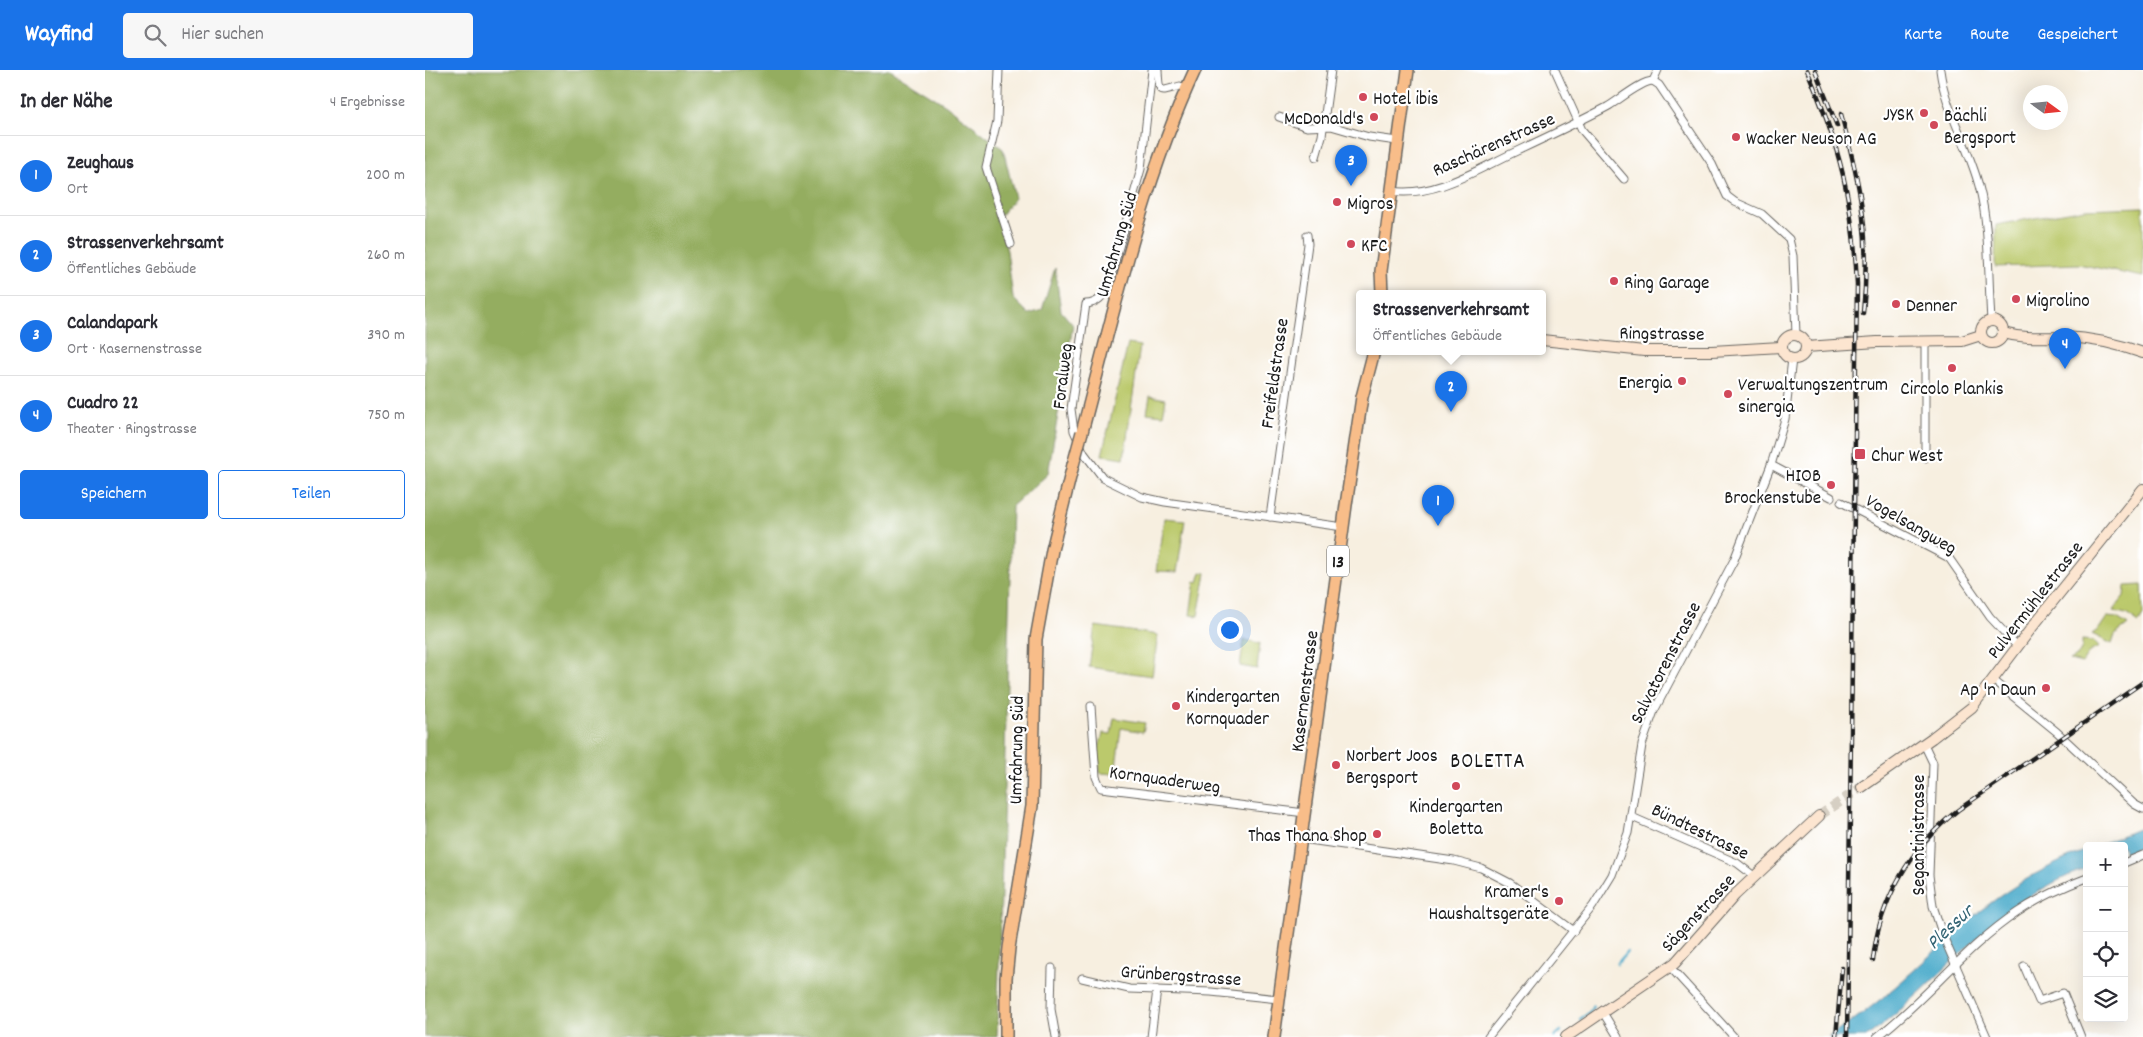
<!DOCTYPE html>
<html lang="de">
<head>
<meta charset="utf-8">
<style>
	body { margin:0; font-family:Dekko,sans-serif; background:#f7f7f7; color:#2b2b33 }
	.controls { position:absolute; right:15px; bottom:15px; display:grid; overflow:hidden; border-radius:5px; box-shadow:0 5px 20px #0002 }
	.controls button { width:45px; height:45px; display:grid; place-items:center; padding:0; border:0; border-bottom:1px solid #e1e1e2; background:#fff; color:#2b2b33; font:25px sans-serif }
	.compass { position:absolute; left:1598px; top:15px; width:45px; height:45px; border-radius:50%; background:#fff; box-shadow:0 5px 20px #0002; rotate:105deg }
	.you { position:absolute; left:804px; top:559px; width:18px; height:18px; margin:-12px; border:4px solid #fff; border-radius:50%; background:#1a73e8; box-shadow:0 0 0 8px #1a73e833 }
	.badge { display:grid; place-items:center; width:32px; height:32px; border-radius:50%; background:#1a73e8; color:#fff; font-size:16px; font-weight:700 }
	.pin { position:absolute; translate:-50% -41px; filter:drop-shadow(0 1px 2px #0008) }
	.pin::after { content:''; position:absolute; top:26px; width:18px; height:15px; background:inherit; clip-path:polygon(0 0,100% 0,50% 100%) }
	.popup { position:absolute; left:931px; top:220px; width:190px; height:65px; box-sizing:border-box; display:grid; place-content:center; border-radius:5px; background:#fff; filter:drop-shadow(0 1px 4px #0005); font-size:16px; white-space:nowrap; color:#7c7c81 }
	.popup b { font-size:19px; color:#2b2b33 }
	.popup::after { content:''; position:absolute; left:50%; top:100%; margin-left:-10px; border:10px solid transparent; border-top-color:#fff }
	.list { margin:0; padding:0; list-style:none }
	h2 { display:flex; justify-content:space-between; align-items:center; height:65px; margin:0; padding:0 20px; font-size:21px }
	h2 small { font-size:16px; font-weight:400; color:#7c7c81 }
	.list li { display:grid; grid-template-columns:32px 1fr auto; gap:15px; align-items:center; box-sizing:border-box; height:80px; padding:0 20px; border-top:1px solid #e1e1e2 }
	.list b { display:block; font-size:19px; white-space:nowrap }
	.list p { margin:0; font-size:16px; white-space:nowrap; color:#7c7c81 }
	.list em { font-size:16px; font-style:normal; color:#7c7c81 }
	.actions { display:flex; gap:10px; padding:15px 20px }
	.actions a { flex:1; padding:11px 0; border:1px solid #1a73e8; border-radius:5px; text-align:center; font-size:18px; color:#1a73e8 }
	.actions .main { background:#1a73e8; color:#fff }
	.icon { flex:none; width:28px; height:28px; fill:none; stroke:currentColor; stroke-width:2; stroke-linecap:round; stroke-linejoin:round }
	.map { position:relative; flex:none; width:1718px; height:967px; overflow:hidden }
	header { display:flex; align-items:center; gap:30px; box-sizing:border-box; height:70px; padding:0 25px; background:#1a73e8; color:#fff }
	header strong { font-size:24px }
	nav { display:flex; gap:28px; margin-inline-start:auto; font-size:18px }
	.search { width:350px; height:45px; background:#f7f7f7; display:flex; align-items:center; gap:12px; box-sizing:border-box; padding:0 18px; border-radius:5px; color:#7c7c81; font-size:19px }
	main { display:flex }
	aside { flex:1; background:#fff }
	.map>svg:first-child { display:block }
	.green { fill:#bbc96c; stroke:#6c7244 }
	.forest { fill:#94ad60; stroke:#58643e }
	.water { fill:#4cabcb; stroke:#346474 }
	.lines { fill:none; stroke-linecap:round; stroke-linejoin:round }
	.stream { stroke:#4cabcb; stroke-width:2.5 }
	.secondary-tunnel { stroke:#d6cfc3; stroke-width:10; stroke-dasharray:10 5; stroke-linecap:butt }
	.street-casing { stroke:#696661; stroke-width:9 }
	.secondary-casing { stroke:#696661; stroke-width:12 }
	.primary-casing { stroke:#696661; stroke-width:14 }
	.street { stroke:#fff; stroke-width:7 }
	.secondary { stroke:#fce5d0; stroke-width:10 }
	.primary { stroke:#f8bd89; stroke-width:11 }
	.rail-casing { stroke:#1c1c1c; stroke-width:4.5 }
	.rail { stroke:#fff; stroke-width:2.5; stroke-dasharray:8; stroke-linecap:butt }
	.primary-bridge-casing { stroke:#696661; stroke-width:14; stroke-linecap:butt }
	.primary-bridge { stroke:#f8bd89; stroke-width:11 }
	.poi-dot { fill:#d1495b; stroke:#fff; stroke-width:2 }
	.labels { text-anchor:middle; stroke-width:4.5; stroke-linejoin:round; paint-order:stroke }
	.shield { fill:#fff; stroke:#606060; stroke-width:1 }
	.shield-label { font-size:18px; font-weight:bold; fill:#1c1c1c }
	.poi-label { font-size:19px; fill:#1c1c1c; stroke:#fff; text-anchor:start }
	.street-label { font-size:19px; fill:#1c1c1c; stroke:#fff }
	.water-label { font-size:20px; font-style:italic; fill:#346474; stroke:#fff }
	.quarter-label { font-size:21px; letter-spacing:1px; fill:#1c1c1c; stroke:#fff }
</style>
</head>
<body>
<header>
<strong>Wayfind</strong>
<div class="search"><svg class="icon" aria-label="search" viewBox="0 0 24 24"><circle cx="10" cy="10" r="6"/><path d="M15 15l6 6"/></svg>Hier suchen</div>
<nav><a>Karte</a><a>Route</a><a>Gespeichert</a></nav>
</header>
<main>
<aside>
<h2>In der Nähe<small>4 Ergebnisse</small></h2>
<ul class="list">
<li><span class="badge">1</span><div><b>Zeughaus</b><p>Ort</p></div><em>200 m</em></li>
<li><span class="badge">2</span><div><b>Strassenverkehrsamt</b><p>Öffentliches Gebäude</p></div><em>260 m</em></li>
<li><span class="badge">3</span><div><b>Calandapark</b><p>Ort · Kasernenstrasse</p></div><em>390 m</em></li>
<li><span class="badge">4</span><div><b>Cuadro 22</b><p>Theater · Ringstrasse</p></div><em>750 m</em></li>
</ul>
<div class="actions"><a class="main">Speichern</a><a>Teilen</a></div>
</aside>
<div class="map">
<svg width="1718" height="967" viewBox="0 0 1718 967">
	<rect width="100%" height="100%" fill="#fff"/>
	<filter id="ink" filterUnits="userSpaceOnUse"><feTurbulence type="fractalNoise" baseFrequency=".02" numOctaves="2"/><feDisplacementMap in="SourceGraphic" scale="10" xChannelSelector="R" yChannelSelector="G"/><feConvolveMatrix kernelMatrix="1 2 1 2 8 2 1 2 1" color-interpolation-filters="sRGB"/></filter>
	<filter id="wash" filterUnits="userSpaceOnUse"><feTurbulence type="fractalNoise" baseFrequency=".0096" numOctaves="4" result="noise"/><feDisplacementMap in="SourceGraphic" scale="20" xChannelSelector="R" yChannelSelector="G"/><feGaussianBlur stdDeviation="1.12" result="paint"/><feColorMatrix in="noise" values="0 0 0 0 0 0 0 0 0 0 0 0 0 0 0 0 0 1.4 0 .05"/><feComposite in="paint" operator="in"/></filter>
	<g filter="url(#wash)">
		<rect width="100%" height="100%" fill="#f7efe0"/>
		<g class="green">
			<path d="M1718 137V207L1653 194 1570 197 1571 155 1660 139Z"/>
			<path d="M703 274 715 276 699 388 677 385Z"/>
			<path d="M725 326 741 329 738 345 722 343Z"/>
			<path d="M739 448 760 450 752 502 731 501Z"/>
			<path d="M776 502 781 503 773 546 765 545 770 511 773 512Z"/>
			<path d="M1717 515 1718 545 1714 553 1701 544 1688 541 1699 527 1700 516Z"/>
			<path d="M1682 547 1692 548 1703 555 1690 565 1687 574 1667 564 1674 559Z"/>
			<path d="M670 556 733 565 727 606 664 597Z"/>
			<path d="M819 570 835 573 832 599 815 596Z"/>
			<path d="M1657 570 1668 571 1674 577 1664 582 1657 593 1645 590C1654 586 1658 580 1657 570Z"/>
			<path d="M689 648 720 653 718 662 696 658 690 704 675 703 673 681 678 663 686 664Z"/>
		</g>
		<path class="forest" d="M0 0H465L521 35 578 79 590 128 573 148 582 181 588 228 604 244 617 240 630 198 636 241 648 255 623 404 587 436 572 967H0Z"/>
		<g class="water">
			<path d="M1718 757V776L1699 783V776H1671Z"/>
			<path d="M1662 780V798C1566 833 1519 912 1441 967H1403C1454 936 1494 895 1538 855 1575 823 1617 797 1662 780Z"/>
		</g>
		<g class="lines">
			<g class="stream">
				<path d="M1192 894 1202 882"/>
				<path d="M1155 949 1164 943 1168 936"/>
				<path d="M1129 967 1136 961"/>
			</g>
		</g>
	</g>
	<g filter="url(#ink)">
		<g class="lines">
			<path class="secondary-tunnel" d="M1394 746 1437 717"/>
			<defs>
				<g id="street">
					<path d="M574 0 572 51 561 97 586 174"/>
					<path d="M727 0 716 99 683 216C678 227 673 233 661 234L646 339 649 361 659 383 678 408 717 427 740 432 918 457"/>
					<path d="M733 0C734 26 735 21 755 16"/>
					<path d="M1130 0 1157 60 1199 109"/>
					<path d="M1515 0C1520 40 1544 77 1554 116 1565 157 1563 208 1566 250"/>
					<path d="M1228 11 1234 15 1287 94 1302 126 1310 132 1337 144 1364 169 1368 186 1371 265"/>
					<path d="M1228 11 1233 0"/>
					<path d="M854 47 882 57 906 56 944 67 972 71"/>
					<path d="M891 87 897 66 906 0"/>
					<path d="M966 121C1010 128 1053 99 1092 81 1122 67 1152 53 1182 37 1193 31 1216 11 1228 11"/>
					<path d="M1500 388V272"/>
					<path d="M1346 395 1406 427"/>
					<path d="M1416 432 1524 488 1565 547 1593 577"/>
					<path d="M845 447 883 174 882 165"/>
					<path d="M1568 610 1632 662 1709 734 1718 739"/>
					<path d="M666 636 671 707 676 718 880 743"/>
					<path d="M1499 674 1508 693 1504 805 1508 836 1518 866 1562 967"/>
					<path d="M1207 747 1312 793 1329 806"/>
					<path d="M877 769 1029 791 1056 798 1085 813 1149 861"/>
					<path d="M1699 793 1718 785"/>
					<path d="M1599 896 1614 931 1638 923 1656 967"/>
					<path d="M1245 897 1309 967"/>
					<path d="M627 898 626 939 631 967"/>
					<path d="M657 908 704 919 786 922 854 929"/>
					<path d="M1177 941 1193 967"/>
					<path d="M726 967 732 920"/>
					<path d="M1063 967 1168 836 1187 805 1203 763 1217 675 1229 641 1309 490 1346 395 1360 349 1367 289"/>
					<path d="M1452 967C1502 929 1540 877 1593 842 1614 828 1638 817 1662 808"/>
				</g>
				<g id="secondary">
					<circle cx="1567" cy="262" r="11"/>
					<path d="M1578 263C1599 269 1618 267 1639 267 1666 268 1693 274 1718 283"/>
					<circle cx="1369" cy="277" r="12"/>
					<path d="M1117 270 1219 281H1287L1356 277"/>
					<path d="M1381 277 1452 272 1537 271 1556 265"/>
					<path d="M1437 717 1507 668 1547 637 1608 556 1718 419"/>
					<path d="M1141 967 1250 893 1310 825 1394 746"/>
				</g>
				<g id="primary">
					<path d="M957 223 956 201 983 0"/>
					<path d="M657 362C689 241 717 114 770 0"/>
					<path d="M581 967V908L584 878 607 736 611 569 627 480 648 395"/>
					<path d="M849 967 921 435 937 327 949 281"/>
				</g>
			</defs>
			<use href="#street" class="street-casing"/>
			<use href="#secondary" class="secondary-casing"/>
			<use href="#primary" class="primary-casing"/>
			<use href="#street" class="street"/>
			<use href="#secondary" class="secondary"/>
			<use href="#primary" class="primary"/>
			<defs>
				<g id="rail">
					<path d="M1382 0C1415 77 1428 130 1432 214L1422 967"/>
					<path d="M1390 0 1412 56"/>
					<path d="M1416 44C1436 117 1446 167 1438 243"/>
					<path d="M1448 890C1454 830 1486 777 1533 740L1718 612"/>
					<path d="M1411 967 1417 898"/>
				</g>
			</defs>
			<use href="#rail" class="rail-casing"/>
			<use href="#rail" class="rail"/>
			<defs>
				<path id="primary-bridge" d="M648 395 657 362"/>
			</defs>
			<use href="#primary-bridge" class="primary-bridge-casing"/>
			<use href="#primary-bridge" class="primary-bridge"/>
		</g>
	</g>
	<g class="poi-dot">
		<circle cx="938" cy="27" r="5"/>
		<circle cx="1499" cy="43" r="5"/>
		<circle cx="949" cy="47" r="5"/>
		<circle cx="1509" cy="55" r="5"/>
		<circle cx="1311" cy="67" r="5"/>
		<circle cx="912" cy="132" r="5"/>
		<circle cx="926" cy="174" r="5"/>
		<circle cx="1189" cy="211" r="5"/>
		<circle cx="1591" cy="229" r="5"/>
		<circle cx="1471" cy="234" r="5"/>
		<circle cx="1527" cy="298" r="5"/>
		<circle cx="1257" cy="311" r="5"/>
		<circle cx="1303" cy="324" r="5"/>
		<rect x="1429" y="378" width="12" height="12" rx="2.5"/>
		<circle cx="1406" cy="415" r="5"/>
		<circle cx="1621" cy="618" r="5"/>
		<circle cx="751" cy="636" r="5"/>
		<circle cx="911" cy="695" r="5"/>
		<circle cx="1031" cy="716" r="5"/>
		<circle cx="952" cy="764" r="5"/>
		<circle cx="1134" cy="831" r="5"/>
	</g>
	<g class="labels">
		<rect class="shield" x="902" y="475.5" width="22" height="31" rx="4"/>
		<g class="shield-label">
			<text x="913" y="497">13</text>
		</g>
		<g class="poi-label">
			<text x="948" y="34">Hotel ibis</text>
			<text x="1489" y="50" text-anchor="end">JYSK</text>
			<text x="1519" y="51">Bächli<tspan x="1519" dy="22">Bergsport</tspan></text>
			<text x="939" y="54" text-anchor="end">McDonald's</text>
			<text x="1321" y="74">Wacker Neuson AG</text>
			<text x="922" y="139">Migros</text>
			<text x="936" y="181">KFC</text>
			<text x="1199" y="218">Ring Garage</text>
			<text x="1601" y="236">Migrolino</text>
			<text x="1481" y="241">Denner</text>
			<text x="1247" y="318" text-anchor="end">Energia</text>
			<text x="1313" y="320">Verwaltungszentrum<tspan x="1313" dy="22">sinergia</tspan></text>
			<text x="1527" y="324" text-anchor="middle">Circolo Plankis</text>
			<text x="1446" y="391">Chur West</text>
			<text x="1396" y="411" text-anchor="end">HIOB<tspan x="1396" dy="22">Brockenstube</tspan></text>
			<text x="1611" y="625" text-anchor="end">Ap 'n Daun</text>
			<text x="761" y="632">Kindergarten<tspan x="761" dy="22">Kornquader</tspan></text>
			<text x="921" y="691">Norbert Joos<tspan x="921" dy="22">Bergsport</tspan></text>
			<text x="1031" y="742" text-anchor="middle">Kindergarten<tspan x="1031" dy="22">Boletta</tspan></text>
			<text x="942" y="771" text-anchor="end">Thas Thana Shop</text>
			<text x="1124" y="827" text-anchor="end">Kramer's<tspan x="1124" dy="22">Haushaltsgeräte</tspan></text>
		</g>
		<g class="street-label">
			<text transform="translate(1068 73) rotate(-24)" y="7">Raschärenstrasse</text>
			<text transform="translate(690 174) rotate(-74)" y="7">Umfahrung Süd</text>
			<text transform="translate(1237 262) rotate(1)" y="7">Ringstrasse</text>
			<text transform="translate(848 303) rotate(-82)" y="7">Freifeldstrasse</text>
			<text transform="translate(636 306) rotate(-83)" y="7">Foralweg</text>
			<text transform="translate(1487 453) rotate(30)" y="7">Vogelsangweg</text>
			<text transform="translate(1609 529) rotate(-52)" y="7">Pulvermühlestrasse</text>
			<text transform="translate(1239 592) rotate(-63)" y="7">Salvatorenstrasse</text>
			<text transform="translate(878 621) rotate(-83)" y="7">Kasernenstrasse</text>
			<text transform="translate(590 680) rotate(-89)" y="7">Umfahrung Süd</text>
			<text transform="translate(740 708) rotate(8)" y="7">Kornquaderweg</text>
			<text transform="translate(1276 760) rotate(26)" y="7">Bündtestrasse</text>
			<text transform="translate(1492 765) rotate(-90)" y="7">Segantinistrasse</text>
			<text transform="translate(1272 842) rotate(-47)" y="7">Sägenstrasse</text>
			<text transform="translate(756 904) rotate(4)" y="7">Grünbergstrasse</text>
		</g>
		<g class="water-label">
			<text transform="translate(1524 856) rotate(-43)" y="7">Plessur</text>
		</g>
		<g class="quarter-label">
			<text x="1063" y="697">BOLETTA</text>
		</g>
	</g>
</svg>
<div class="controls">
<button>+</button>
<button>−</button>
<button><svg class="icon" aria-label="locate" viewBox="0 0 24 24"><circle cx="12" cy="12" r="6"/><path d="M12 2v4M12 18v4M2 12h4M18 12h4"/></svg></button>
<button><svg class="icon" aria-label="layers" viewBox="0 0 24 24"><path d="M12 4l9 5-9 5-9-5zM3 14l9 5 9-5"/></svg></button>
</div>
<svg class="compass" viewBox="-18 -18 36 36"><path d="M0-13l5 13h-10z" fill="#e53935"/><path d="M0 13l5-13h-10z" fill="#7c7c81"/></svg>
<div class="you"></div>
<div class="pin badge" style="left:1013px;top:456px">1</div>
<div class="pin badge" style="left:1026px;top:342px">2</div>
<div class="popup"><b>Strassenverkehrsamt</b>Öffentliches Gebäude</div>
<div class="pin badge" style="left:926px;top:116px">3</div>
<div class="pin badge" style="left:1640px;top:299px">4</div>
</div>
</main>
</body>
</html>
